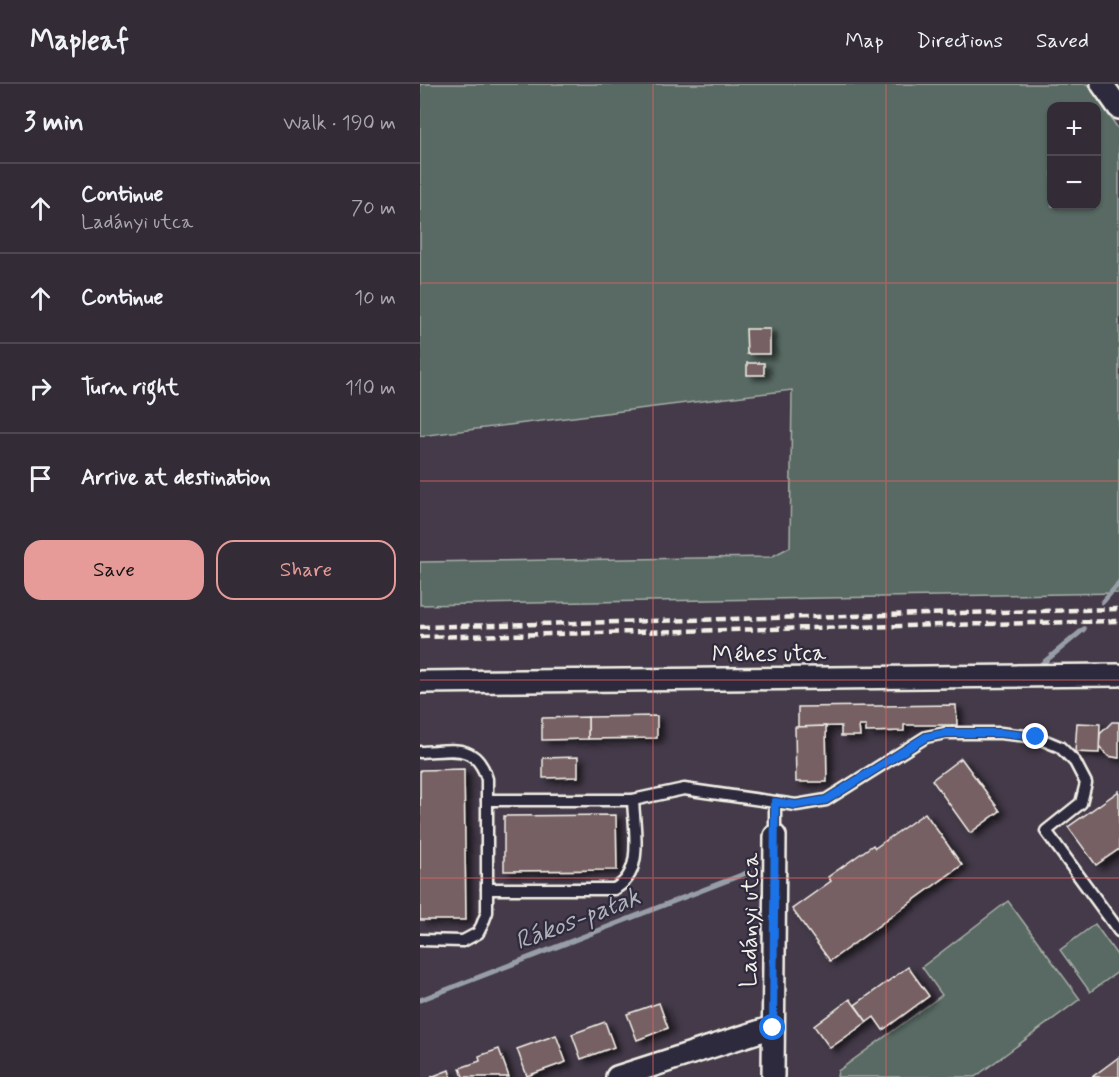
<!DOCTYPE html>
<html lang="en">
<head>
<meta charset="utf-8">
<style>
	body { margin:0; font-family:Mynerve,sans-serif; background:#3b343f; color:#f1f3f6 }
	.controls { position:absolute; right:18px; top:18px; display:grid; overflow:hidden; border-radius:12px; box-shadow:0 2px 4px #0004 }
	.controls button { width:54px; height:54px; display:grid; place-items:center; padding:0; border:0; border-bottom:2px solid #4e4852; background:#332c37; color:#f1f3f6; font:30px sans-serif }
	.stop { position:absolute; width:18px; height:18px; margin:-14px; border:4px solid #1a73e8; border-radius:50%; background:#fff }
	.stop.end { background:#1a73e8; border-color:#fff; box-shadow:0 2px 6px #0008 }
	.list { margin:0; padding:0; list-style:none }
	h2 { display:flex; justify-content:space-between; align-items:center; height:78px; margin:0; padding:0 24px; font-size:26px }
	h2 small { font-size:20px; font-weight:400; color:#a9a7ad }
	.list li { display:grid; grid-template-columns:39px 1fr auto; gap:18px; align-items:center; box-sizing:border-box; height:90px; padding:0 24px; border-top:2px solid #4e4852 }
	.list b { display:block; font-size:22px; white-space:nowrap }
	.list p { margin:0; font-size:20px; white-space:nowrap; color:#a9a7ad }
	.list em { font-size:20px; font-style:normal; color:#a9a7ad }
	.actions { display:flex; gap:12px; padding:18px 24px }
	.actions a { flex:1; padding:14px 0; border:2px solid #e69b98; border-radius:18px; text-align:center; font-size:21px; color:#e69b98 }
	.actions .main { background:#e69b98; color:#111 }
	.icon { flex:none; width:33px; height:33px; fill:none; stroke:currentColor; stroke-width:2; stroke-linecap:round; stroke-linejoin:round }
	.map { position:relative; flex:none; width:699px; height:993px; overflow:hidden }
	header { display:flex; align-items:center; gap:36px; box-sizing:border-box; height:84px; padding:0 30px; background:#332c37; border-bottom:2px solid #4e4852 }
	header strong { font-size:28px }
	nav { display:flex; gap:33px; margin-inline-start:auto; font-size:21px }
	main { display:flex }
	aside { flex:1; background:#332c37 }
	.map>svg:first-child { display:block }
	.green { fill:#596b64; stroke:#a6aea6; stroke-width:1.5; fill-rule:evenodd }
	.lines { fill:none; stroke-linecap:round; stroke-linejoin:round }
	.stream { stroke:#989ea8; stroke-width:5 }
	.building { fill:#766064; stroke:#f4f1e8; stroke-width:1.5; filter:url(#shadow) }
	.service-casing { stroke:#f4f1e8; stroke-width:15 }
	.minor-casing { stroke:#f4f1e8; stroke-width:26 }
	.service { stroke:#2f2a3d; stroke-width:10 }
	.minor { stroke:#2f2a3d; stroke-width:21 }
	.rail { stroke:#f4f1e8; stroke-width:4.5; stroke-dasharray:9 4.5; stroke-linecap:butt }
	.route { stroke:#1a73e8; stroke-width:8 }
	.grid { fill:none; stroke:#df6462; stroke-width:1.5; stroke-opacity:0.55 }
	.labels { text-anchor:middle; stroke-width:4.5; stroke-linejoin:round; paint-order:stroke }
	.street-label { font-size:24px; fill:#f4f1e8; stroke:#2f2a3d }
	.water-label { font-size:26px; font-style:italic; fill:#afb2b8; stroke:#2f2a3d }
</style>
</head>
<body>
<header>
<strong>Mapleaf</strong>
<nav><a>Map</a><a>Directions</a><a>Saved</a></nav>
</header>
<main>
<aside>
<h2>3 min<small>Walk · 190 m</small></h2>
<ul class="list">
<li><svg class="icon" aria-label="ahead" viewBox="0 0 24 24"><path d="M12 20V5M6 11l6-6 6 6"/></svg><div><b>Continue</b><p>Ladányi utca</p></div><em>70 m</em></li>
<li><svg class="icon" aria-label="ahead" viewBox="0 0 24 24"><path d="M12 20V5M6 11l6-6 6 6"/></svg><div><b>Continue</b></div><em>10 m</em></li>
<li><svg class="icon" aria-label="right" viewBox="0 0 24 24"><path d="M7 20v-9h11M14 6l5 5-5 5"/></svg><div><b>Turn right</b></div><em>110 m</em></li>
<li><svg class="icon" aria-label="arrive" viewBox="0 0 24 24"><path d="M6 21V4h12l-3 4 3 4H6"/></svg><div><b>Arrive at destination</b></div></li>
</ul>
<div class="actions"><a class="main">Save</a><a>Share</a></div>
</aside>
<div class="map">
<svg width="699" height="993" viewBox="0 0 699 993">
	<defs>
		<filter id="shadow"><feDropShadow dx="6" dy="4" stdDeviation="3" flood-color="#0009"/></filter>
	</defs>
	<rect width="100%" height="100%" fill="#443a49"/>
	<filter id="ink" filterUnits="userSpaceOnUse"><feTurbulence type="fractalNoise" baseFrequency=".0167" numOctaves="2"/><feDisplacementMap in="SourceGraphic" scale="12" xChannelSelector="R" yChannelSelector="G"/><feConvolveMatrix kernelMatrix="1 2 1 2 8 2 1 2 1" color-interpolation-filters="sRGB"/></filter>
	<g filter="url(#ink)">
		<g class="green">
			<path d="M0 0H668L699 46V509L0 521V478L351 473 370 463 372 306 0 352ZM632 22H676V122H632Z"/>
			<path d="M588 817 660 915 555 993H417L418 987 522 911 502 883Z"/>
			<path d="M675 840 699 874V887L670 908 640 866Z"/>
		</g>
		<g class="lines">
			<g class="stream">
				<path d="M683 518 699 499"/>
				<path d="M617 584 664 545"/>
				<path d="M0 916 329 788"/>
			</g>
		</g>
		<g class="building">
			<path d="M326 245H350V270H327Z"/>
			<rect x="327" y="279" width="17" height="12"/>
			<path d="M536 621 537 641H484V647L446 648V642H439L440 652H421V642L378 643V623Z"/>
			<path d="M237 632V654L168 655V633Z"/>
			<path d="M168 633V655L122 656V634Z"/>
			<path d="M692 638H699V674L688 672 679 662 680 650Z"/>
			<path d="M657 639 680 640 679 669 655 668Z"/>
			<path d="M406 642 407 698H376L375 643Z"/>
			<path d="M158 673V693L123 694V674Z"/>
			<path d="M541 674 580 727 550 749 512 696Z"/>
			<path d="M44 685 46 836H0V686Z"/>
			<path d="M699 707V765L676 781 648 743Z"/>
			<path d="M505 729 542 781 410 877 372 825 411 797 408 793 453 761 455 764Z"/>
			<path d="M196 731 197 786 84 787V732Z"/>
			<path d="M488 883 509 912 463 946 454 933 447 938 435 921Z"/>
			<path d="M430 915 447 938 410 964 394 942Z"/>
			<path d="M239 919 248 944 217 956 207 930Z"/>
			<path d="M185 938 194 963 161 975 152 950Z"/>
			<path d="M136 951 146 978 107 992 97 965Z"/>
			<path d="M79 965 89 993H43L40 984 60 977 59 972Z"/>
			<path d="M699 973V993H672Z"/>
			<path d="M29 986 31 993H11Z"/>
		</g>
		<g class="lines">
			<defs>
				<g id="service">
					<path d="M0 668C32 667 56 658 67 695V828L62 841 58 849 43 857 0 856"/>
					<path d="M67 716H213C214 745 225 790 194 805H67"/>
					<path d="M213 716 264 705 376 721 406 716 506 653 526 649H580L616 653 640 663 655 678 666 699 661 719 626 747 699 847"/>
					<path d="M355 718V752"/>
				</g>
				<g id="minor">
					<path d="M682 0 699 24"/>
					<path d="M0 598 699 591"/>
					<path d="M197 993 353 943"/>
					<path d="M353 993 355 752"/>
				</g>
			</defs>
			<use href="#service" class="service-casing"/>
			<use href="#minor" class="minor-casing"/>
			<use href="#service" class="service"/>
			<use href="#minor" class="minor"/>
			<g class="rail">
				<path d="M0 543 699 525"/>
				<path d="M0 553 699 537"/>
			</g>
		</g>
	</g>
	<g class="lines" filter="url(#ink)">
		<path class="route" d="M353 944 355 718 376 721 406 716 506 653 526 649H580L616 653"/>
	</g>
	<path class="grid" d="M233 0V993M466 0V993M0 199H699M0 397H699M0 596H699M0 794H699"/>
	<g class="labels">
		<g class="street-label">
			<text transform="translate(349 569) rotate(-1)" y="8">Méhes utca</text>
			<text transform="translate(329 836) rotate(-89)" y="8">Ladányi utca</text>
		</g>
		<g class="water-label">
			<text transform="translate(157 834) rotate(-21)" y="9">Rákos-patak</text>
		</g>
	</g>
</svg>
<div class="controls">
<button>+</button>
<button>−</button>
</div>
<div class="stop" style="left:353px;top:944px"></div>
<div class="stop end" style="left:616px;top:653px"></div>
</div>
</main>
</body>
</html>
